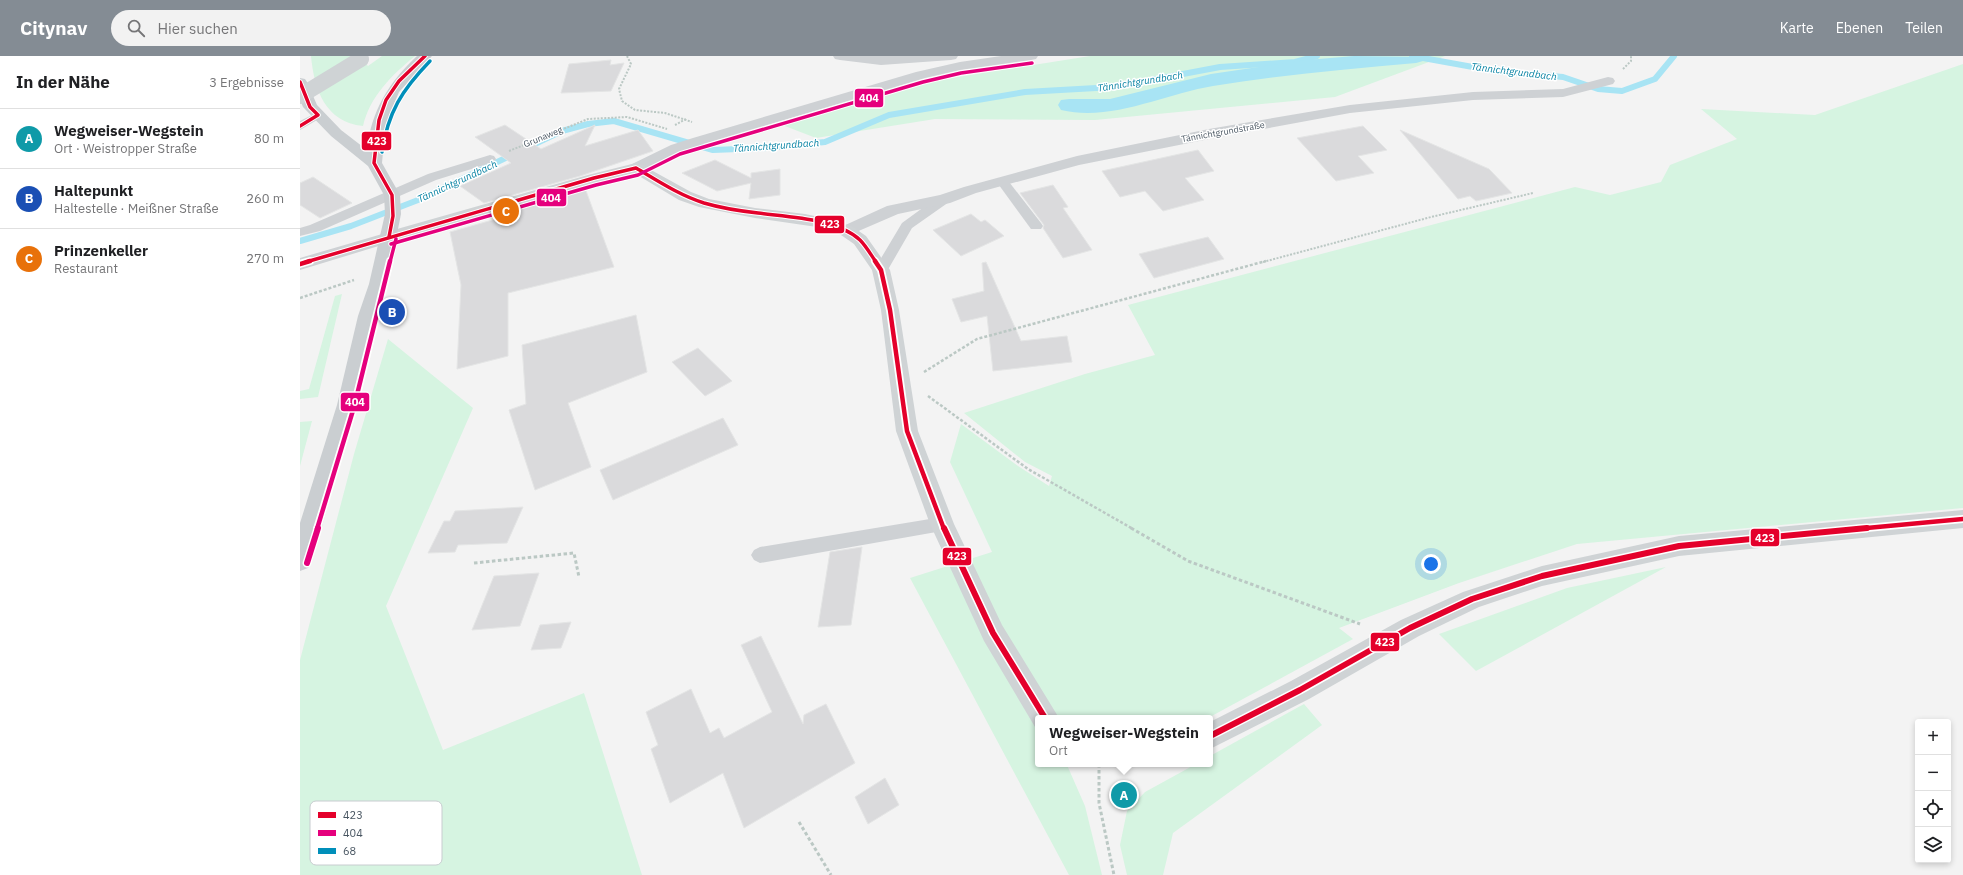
<!DOCTYPE html>
<html lang="de">
<head>
<meta charset="utf-8">
<style>
	body { margin:0; font-family:"IBM Plex Sans",sans-serif; background:#f2f2f2; color:#202124 }
	.controls { position:absolute; right:12px; bottom:12px; display:grid; overflow:hidden; border-radius:4px; box-shadow:0 2px 6px #0003 }
	.controls button { width:36px; height:36px; display:grid; place-items:center; padding:0; border:0; border-bottom:1px solid #e0e0e0; background:#fff; color:#202124; font:20px sans-serif }
	.you { position:absolute; left:1131px; top:508px; width:14px; height:14px; margin:-10px; border:3px solid #fff; border-radius:50%; background:#1a73e8; box-shadow:0 0 0 6px #1a73e833 }
	.badge { display:grid; place-items:center; width:26px; height:26px; border-radius:50%; background:#848c94; color:#fff; font-size:13px; font-weight:700 }
	.pin { position:absolute; translate:-50% -50%; border:2px solid #fff; box-shadow:0 1px 4px #0006 }
	.popup { position:absolute; left:735px; top:659px; width:178px; height:52px; box-sizing:border-box; display:grid; place-content:center; border-radius:4px; background:#fff; filter:drop-shadow(0 1px 3px #0005); font-size:13px; white-space:nowrap; color:#757577 }
	.popup b { font-size:15px; color:#202124 }
	.popup::after { content:''; position:absolute; left:50%; top:100%; margin-left:-8px; border:8px solid transparent; border-top-color:#fff }
	.list { margin:0; padding:0; list-style:none }
	h2 { display:flex; justify-content:space-between; align-items:center; height:52px; margin:0; padding:0 16px; font-size:17px }
	h2 small { font-size:13px; font-weight:400; color:#757577 }
	.list li { display:grid; grid-template-columns:26px 1fr auto; gap:12px; align-items:center; box-sizing:border-box; height:60px; padding:0 16px; border-top:1px solid #e0e0e0 }
	.list b { display:block; font-size:15px; white-space:nowrap }
	.list p { margin:0; font-size:13px; white-space:nowrap; color:#757577 }
	.list em { font-size:13px; font-style:normal; color:#757577 }
	.icon { flex:none; width:22px; height:22px; fill:none; stroke:currentColor; stroke-width:2; stroke-linecap:round; stroke-linejoin:round }
	.map { position:relative; flex:none; width:1663px; height:819px; overflow:hidden }
	header { display:flex; align-items:center; gap:24px; box-sizing:border-box; height:56px; padding:0 20px; background:#848c94; color:#fff }
	header strong { font-size:19px }
	nav { display:flex; gap:22px; margin-inline-start:auto; font-size:14px }
	.search { width:280px; height:36px; background:#f2f2f2; display:flex; align-items:center; gap:10px; box-sizing:border-box; padding:0 14px; border-radius:22px; color:#757577; font-size:15px }
	main { display:flex }
	aside { flex:1; background:#fff }
	.map>svg:first-child { display:block }
	.green { fill:#d6f4e1 }
	.lines { fill:none; stroke-linecap:round; stroke-linejoin:round }
	.stream { stroke:#a8e4f4; stroke-width:6 }
	.canal { fill:#a8e4f4; fill-rule:evenodd }
	.building { fill:#dadadc; stroke:#e4e5e5 }
	.path-far2 { stroke:#bbc8c4; stroke-width:2; stroke-dasharray:2 1.5; stroke-linecap:butt }
	.path-far1 { stroke:#bbc8c4; stroke-width:2.5; stroke-dasharray:3 2; stroke-linecap:butt }
	.path { stroke:#bbc8c4; stroke-width:3; stroke-dasharray:3.5 2.5; stroke-linecap:butt }
	.lane { fill:#ced1d4; fill-rule:evenodd }
	.street { fill:#ced1d4; fill-rule:evenodd }
	.secondary { fill:#cfd3d5; fill-rule:evenodd }
	.primary { fill:#caced1; fill-rule:evenodd }
	.secondary-bridge { stroke:#cfd3d5; stroke-width:16 }
	.bus-1-far2-casing { stroke:#fff; stroke-width:5.5 }
	.bus-1-far1-casing { stroke:#fff; stroke-width:8 }
	.bus-1-casing { stroke:#fff; stroke-width:9 }
	.bus-2-far2-casing { stroke:#fff; stroke-width:5.5 }
	.bus-2-far1-casing { stroke:#fff; stroke-width:8 }
	.bus-2-casing { stroke:#fff; stroke-width:9 }
	.bus-3-casing { stroke:#fff; stroke-width:5.5 }
	.bus-1-far2 { stroke:#e4002b; stroke-width:3.5 }
	.bus-1-far1 { stroke:#e4002b; stroke-width:4.5 }
	.bus-1 { stroke:#e4002b; stroke-width:6 }
	.bus-2-far2 { stroke:#e5007d; stroke-width:3.5 }
	.bus-2-far1 { stroke:#e5007d; stroke-width:4.5 }
	.bus-2 { stroke:#e5007d; stroke-width:6 }
	.bus-3 { stroke:#008fba; stroke-width:3.5 }
	.labels { text-anchor:middle; stroke-width:3; stroke-linejoin:round; paint-order:stroke }
	.far-street-label { font-size:9px; fill:#485561; stroke:#fff }
	.far-water-label { font-size:10px; font-style:italic; fill:#0380a2; stroke:#fff }
	.key { fill:#fff; stroke:#c8ccd0; stroke-width:1 }
	.key-label { font-size:11px; fill:#485561 }
	.line-badge { stroke:#fff; stroke-width:1.5 }
	.badge-label { font-size:11px; text-anchor:middle; font-weight:bold; fill:#fff }
</style>
</head>
<body>
<header>
<strong>Citynav</strong>
<div class="search"><svg class="icon" aria-label="search" viewBox="0 0 24 24"><circle cx="10" cy="10" r="6"/><path d="M15 15l6 6"/></svg>Hier suchen</div>
<nav><a>Karte</a><a>Ebenen</a><a>Teilen</a></nav>
</header>
<main>
<aside>
<h2>In der Nähe<small>3 Ergebnisse</small></h2>
<ul class="list">
<li><span class="badge" style="background:#0f9aa8">A</span><div><b>Wegweiser-Wegstein</b><p>Ort · Weistropper Straße</p></div><em>80 m</em></li>
<li><span class="badge" style="background:#1a4fb4">B</span><div><b>Haltepunkt</b><p>Haltestelle · Meißner Straße</p></div><em>260 m</em></li>
<li><span class="badge" style="background:#e8710a">C</span><div><b>Prinzenkeller</b><p>Restaurant</p></div><em>270 m</em></li>
</ul>
</aside>
<div class="map">
<svg width="1663" height="819" viewBox="0 0 1663 819">
	<rect width="100%" height="100%" fill="#f3f3f3"/>
	<g class="green">
		<path d="M11 0H59L68 10 82 0H115C92 19 70 40 63 70 25 66 14 33 11 0Z"/>
		<path d="M790 0H1145L1035 41 795 64 635 63 516 82 477 67 594 31Z"/>
		<path d="M1663 8V452L1277 488 1159 527 1039 572 1053 583 908 662H738V708H768L767 709 785 750 802 819H769L610 522 692 496 650 406 661 368 718 410 749 430 752 420 725 406 664 357 785 318 855 299 828 249 1275 131 1310 139 1361 126 1370 109 1437 83 1401 53 1515 59Z"/>
		<path d="M42 238 18 341 0 343V335L9 333 35 240Z"/>
		<path d="M88 283 173 352 86 550 143 694 284 637 342 819H0V604L54 398Z"/>
		<path d="M12 365 0 410V366Z"/>
		<path d="M1366 511 1176 615 1139 578 1267 532Z"/>
		<path d="M1004 648 1022 669 873 777 863 819H827L820 789 827 755 845 736 896 708H910V700Z"/>
	</g>
	<g class="lines">
		<g class="stream">
			<path d="M1112 0 1195 15 1263 21 1298 33 1322 35 1355 23 1374 0"/>
			<path d="M0 185 51 170 118 144 262 75 288 68 314 65 413 94 467 92 525 86 589 59 725 36 814 31 920 11 995 6 1017 0"/>
		</g>
		<path class="canal" d="M1054 0 1126 1 1123 5 1116 7C1048 13 981 19 913 30 864 38 812 66 761 54L758 49 761 44 769 43H810L911 18 1007 4Z"/>
	</g>
	<g class="building">
		<path d="M311 4 310 9 324 7 311 35 261 37 269 8Z"/>
		<path d="M205 69 241 93 295 69 285 90 338 74 353 95 280 120 184 147 160 130 211 107 175 81Z"/>
		<path d="M1063 70 1087 94 1058 100 1074 117 1036 125 997 82Z"/>
		<path d="M1100 74 1189 113 1212 137 1176 145 1170 140 1158 143Z"/>
		<path d="M898 94 914 115 885 122 904 144 863 155 845 135 820 141 802 115Z"/>
		<path d="M415 104 451 122V117L480 113V139L449 143 451 127 417 135 382 117Z"/>
		<path d="M13 121 52 147 20 162 0 149V127Z"/>
		<path d="M753 129 768 151 763 152 792 194 763 202 743 172 744 169 720 137Z"/>
		<path d="M285 132 314 211 208 237V300L157 313 161 229 150 176 203 161 198 157Z"/>
		<path d="M671 158 681 166 685 164 704 180 661 200 633 174Z"/>
		<path d="M908 181 924 203 854 222 839 198Z"/>
		<path d="M686 206 721 285 767 280 772 306 693 315 687 260 661 266 652 243 684 235 682 207Z"/>
		<path d="M336 259 347 316 268 347 291 411 235 434 209 354 226 348 222 289Z"/>
		<path d="M398 292 432 325 405 340 372 306Z"/>
		<path d="M423 362 438 389 313 444 300 414Z"/>
		<path d="M223 451 207 487 158 489 155 496 128 497 144 465H150L155 455Z"/>
		<path d="M562 491 551 569 518 571 530 496Z"/>
		<path d="M239 517 220 570 172 574 194 520Z"/>
		<path d="M271 566 261 592 231 594 240 569Z"/>
		<path d="M461 580 503 668 504 659 526 648 555 707 444 772 423 717 370 747 351 693 358 689 346 656 391 633 410 677 419 672 424 682 472 656 441 589Z"/>
		<path d="M585 722 599 749 568 768 555 741Z"/>
	</g>
	<g class="lines">
		<g class="path-far2">
			<path d="M327 0 331 8 319 33 322 45 335 54 365 57 392 66"/>
			<path d="M1323 13 1331 5V0"/>
			<path d="M375 69 386 63"/>
			<path d="M209 95 288 63 327 61 367 73"/>
			<path d="M963 206 1131 161 1233 137"/>
		</g>
		<g class="path-far1">
			<path d="M0 242 54 224"/>
			<path d="M624 316 677 283 966 205"/>
			<path d="M628 340 728 413 833 473"/>
		</g>
		<g class="path">
			<path d="M831 472 888 505 1060 568"/>
			<path d="M174 507 274 497 279 521"/>
			<path d="M799 708V747L814 819"/>
			<path d="M499 766 531 819"/>
		</g>
		<g class="lane">
			<path d="M18 56 24 59 22 61 0 74V65Z"/>
			<path d="M190 99 194 100 196 103 194 106 136 124 20 175 0 180V172L10 169 128 118Z"/>
			<path d="M702 121 706 122 741 167 743 170 741 173H731L696 125Z"/>
			<path d="M644 139 650 143 649 146 612 172 586 217H576L574 214 602 167 639 140Z"/>
			<path d="M642 461 648 463 651 468 648 473 642 475 460 507 454 504 451 499 454 494 460 491Z"/>
		</g>
		<g class="street">
			<path d="M533 0H658L656 3 651 4 581 9 540 4 535 3Z"/>
			<path d="M701 0H738L736 3 731 4 660 14 625 22 403 88 383 95 342 115 336 117 330 115 328 112 330 109 371 89 393 82 616 16 660 6Z"/>
			<path d="M1308 21 1313 22 1315 25 1313 28 1263 41 1173 44 1050 57 909 83 779 109 676 137 650 147 598 158 547 180 541 179 538 175 541 171 587 150 640 139 664 131 777 100 909 73 1050 49 1173 36 1263 33Z"/>
			<path d="M89 176 95 177 98 181 95 185 0 214V202Z"/>
		</g>
		<g class="secondary">
			<path d="M336 107 342 109 391 136 409 143 455 152 505 158 529 163 553 171 566 180 590 214 599 254 618 375 654 468 702 569 759 662H738V672L735 671 684 585 630 468 596 375 581 254 572 214 554 188 541 179 524 172 455 162 399 151 379 144 334 117 299 126 89 186 83 185 80 181 83 177 288 119Z"/>
			<path d="M1663 454V472L1379 500 1242 530 1179 551 1119 580 1009 643 910 693V666L991 625 1101 564 1163 536 1242 510 1379 480Z"/>
		</g>
		<path class="primary" d="M117 0H132L99 36 89 60 85 74 82 107 100 139 101 158 87 228 78 260 57 349 12 505 8 512 0 515V467L37 349 58 260 69 228 85 158 84 139 68 110 31 80 3 51 0 44V22L5 23 7 26 17 49 41 74 67 94C71 55 89 26 117 0Z"/>
		<path class="secondary-bridge" d="M0 40 61 3"/>
		<defs>
			<g id="bus-1-far2">
				<path d="M0 26 10 51 18 59 0 70"/>
				<path d="M89 181 93 160 92 139 74 107 79 64 86 44 99 25 125 0"/>
				<path d="M6 206 294 122 336 112C358 125 379 139 404 147 421 152 440 155 458 157 488 161 536 162 560 184 566 190 571 199 576 206"/>
			</g>
			<g id="bus-1-far1">
				<path d="M575 205 581 214 590 254 607 375 644 473"/>
				<path d="M0 208 10 205"/>
				<path d="M1556 473 1663 463"/>
			</g>
			<g id="bus-1">
				<path d="M644 472 693 577 745 662"/>
				<path d="M910 680 1000 634 1110 572 1172 543 1242 520 1379 490 1567 472"/>
			</g>
			<g id="bus-2-far2">
				<path d="M91 188 296 129 338 119 380 98 623 26 661 17 732 7"/>
				<path d="M90 206 96 183"/>
			</g>
			<path id="bus-2-far1" d="M17 473 54 351 90 205"/>
			<path id="bus-2" d="M7 507 18 472"/>
			<path id="bus-3" d="M82 96C88 56 102 34 130 5"/>
		</defs>
		<use href="#bus-1-far2" class="bus-1-far2-casing"/>
		<use href="#bus-1-far1" class="bus-1-far1-casing"/>
		<use href="#bus-1" class="bus-1-casing"/>
		<use href="#bus-2-far2" class="bus-2-far2-casing"/>
		<use href="#bus-2-far1" class="bus-2-far1-casing"/>
		<use href="#bus-2" class="bus-2-casing"/>
		<use href="#bus-3" class="bus-3-casing"/>
		<use href="#bus-1-far2" class="bus-1-far2"/>
		<use href="#bus-1-far1" class="bus-1-far1"/>
		<use href="#bus-1" class="bus-1"/>
		<use href="#bus-2-far2" class="bus-2-far2"/>
		<use href="#bus-2-far1" class="bus-2-far1"/>
		<use href="#bus-2" class="bus-2"/>
		<use href="#bus-3" class="bus-3"/>
	</g>
	<g class="labels">
		<g class="far-street-label">
			<text transform="translate(923 76) rotate(-10)" y="3">Tännichtgrundstraße</text>
			<text transform="translate(243 81) rotate(-22)" y="3">Grunaweg</text>
		</g>
		<g class="far-water-label">
			<text transform="translate(1214 15) rotate(7)" y="4">Tännichtgrundbach</text>
			<text transform="translate(840 25) rotate(-9)" y="4">Tännichtgrundbach</text>
			<text transform="translate(476 89) rotate(-4)" y="4">Tännichtgrundbach</text>
			<text transform="translate(157 125) rotate(-25)" y="4">Tännichtgrundbach</text>
		</g>
	</g>
	<rect x="10" y="745" width="132" height="64" rx="6" class="key"/>
	<rect x="18" y="756" width="18" height="6" fill="#e4002b"/>
	<rect x="18" y="774" width="18" height="6" fill="#e5007d"/>
	<rect x="18" y="792" width="18" height="6" fill="#008fba"/>
	<g class="key-label">
		<text x="43" y="763">423</text>
		<text x="43" y="781">404</text>
		<text x="43" y="799">68</text>
	</g>
	<g class="line-badge">
		<rect x="554" y="32" width="30" height="20" rx="4" fill="#e5007d"/>
		<rect x="61" y="75" width="31" height="20" rx="4" fill="#e4002b"/>
		<rect x="236" y="132" width="31" height="19" rx="4" fill="#e5007d"/>
		<rect x="514" y="159" width="31" height="19" rx="4" fill="#e4002b"/>
		<rect x="40" y="336" width="30" height="20" rx="4" fill="#e5007d"/>
		<rect x="1450" y="472" width="30" height="19" rx="4" fill="#e4002b"/>
		<rect x="642" y="491" width="30" height="19" rx="4" fill="#e4002b"/>
		<rect x="1070" y="576" width="30" height="20" rx="4" fill="#e4002b"/>
	</g>
	<g class="badge-label">
		<text x="569" y="46">404</text>
		<text x="77" y="89">423</text>
		<text x="251" y="146">404</text>
		<text x="530" y="172">423</text>
		<text x="55" y="350">404</text>
		<text x="1465" y="486">423</text>
		<text x="657" y="504">423</text>
		<text x="1085" y="590">423</text>
	</g>
</svg>
<div class="controls">
<button>+</button>
<button>−</button>
<button><svg class="icon" aria-label="locate" viewBox="0 0 24 24"><circle cx="12" cy="12" r="6"/><path d="M12 2v4M12 18v4M2 12h4M18 12h4"/></svg></button>
<button><svg class="icon" aria-label="layers" viewBox="0 0 24 24"><path d="M12 4l9 5-9 5-9-5zM3 14l9 5 9-5"/></svg></button>
</div>
<div class="you"></div>
<div class="pin badge" style="left:824px;top:739px;background:#0f9aa8">A</div>
<div class="popup"><b>Wegweiser-Wegstein</b>Ort</div>
<div class="pin badge" style="left:92px;top:256px;background:#1a4fb4">B</div>
<div class="pin badge" style="left:206px;top:155px;background:#e8710a">C</div>
</div>
</main>
</body>
</html>
